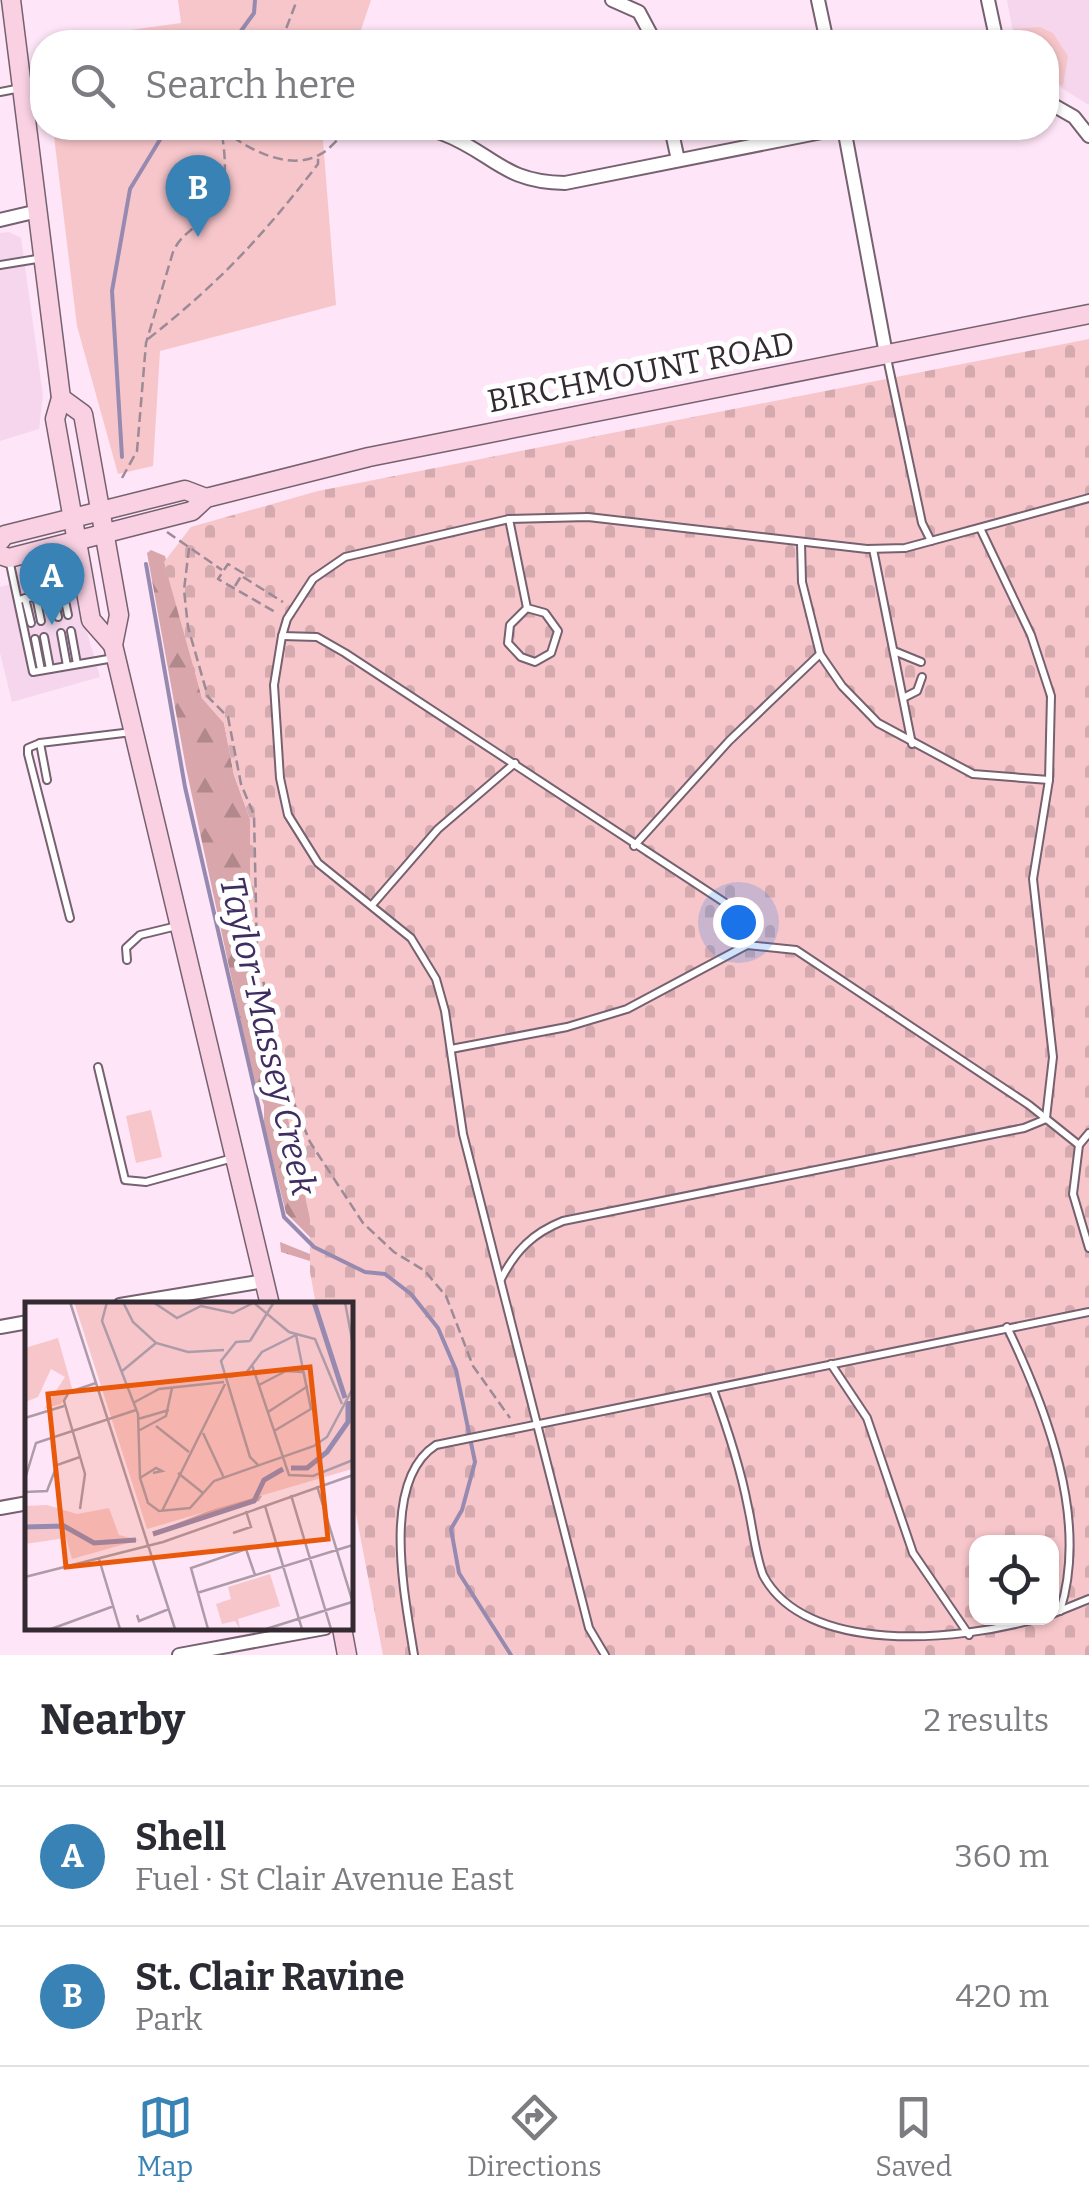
<!DOCTYPE html>
<html lang="en">
<head>
<meta charset="utf-8">
<style>
	body { margin:0; font-family:Bitter,serif; background:#f2f2f3; color:#2b2b33 }
	.controls { position:absolute; right:30px; bottom:30px; display:grid; overflow:hidden; border-radius:20px; box-shadow:0 2px 8px #0004 }
	.controls button { width:90px; height:90px; display:grid; place-items:center; padding:0; border:0; border-bottom:2px solid #e1e1e2; background:#fff; color:#2b2b33; font:50px sans-serif }
	.you { position:absolute; left:738px; top:922px; width:35px; height:35px; margin:-25px; border:8px solid #fff; border-radius:50%; background:#1a73e8; box-shadow:0 0 0 15px #1a73e833 }
	.badge { display:grid; place-items:center; width:65px; height:65px; border-radius:50%; background:#3982b6; color:#fff; font-size:32px; font-weight:700 }
	.pin { position:absolute; translate:-50% -82px; filter:drop-shadow(0 2px 5px #0008) }
	.pin::after { content:''; position:absolute; top:52px; width:35px; height:30px; background:inherit; clip-path:polygon(0 0,100% 0,50% 100%) }
	.list { margin:0; padding:0; list-style:none }
	h2 { display:flex; justify-content:space-between; align-items:center; height:130px; margin:0; padding:0 40px; font-size:42px }
	h2 small { font-size:32px; font-weight:400; color:#7c7c81 }
	.list li { display:grid; grid-template-columns:65px 1fr auto; gap:30px; align-items:center; box-sizing:border-box; height:140px; padding:0 40px; border-top:2px solid #e1e1e2 }
	.list b { display:block; font-size:38px; white-space:nowrap }
	.list p { margin:0; font-size:32px; white-space:nowrap; color:#7c7c81 }
	.list em { font-size:32px; font-style:normal; color:#7c7c81 }
	.icon { flex:none; width:55px; height:55px; fill:none; stroke:currentColor; stroke-width:2; stroke-linecap:round; stroke-linejoin:round }
	.map { position:relative; flex:none; width:1089px; height:1655px; overflow:hidden }
	.search { position:absolute; background:#fff; box-shadow:0 2px 8px #0004; left:30px; right:30px; top:30px; height:110px; display:flex; align-items:center; gap:25px; box-sizing:border-box; padding:0 35px; border-radius:40px; color:#7c7c81; font-size:38px }
	.sheet { height:410px; background:#fff }
	nav { display:flex; justify-content:space-around; align-items:center; box-sizing:border-box; height:140px; border-top:2px solid #e1e1e2; background:#fff; font-size:28px; color:#7c7c81 }
	nav a { display:grid; justify-items:center; gap:5px }
	nav .on { color:#3982b6 }
	.map>svg:first-child { display:block }
	.built { fill:#f6d6ed }
	.green { fill:#f7c6ca }
	.forest { fill:url(#forest-firs) }
	.cemetery { fill:url(#cemetery-stones); fill-rule:evenodd }
	.lines { fill:none; stroke-linecap:round; stroke-linejoin:round }
	.stream { stroke:#968ab1; stroke-width:4 }
	.lane-casing { stroke:#766170; stroke-width:10 }
	.street-casing { stroke:#766170; stroke-width:16 }
	.secondary-casing { stroke:#766170; stroke-width:21 }
	.path { stroke:#9c8a97; stroke-width:2.5; stroke-dasharray:10 5; stroke-linecap:butt }
	.lane { stroke:#fff; stroke-width:6 }
	.street { stroke:#fff; stroke-width:12 }
	.secondary { stroke:#f9d1e3; stroke-width:18 }
	.labels { text-anchor:middle; stroke-width:10; stroke-linejoin:round; paint-order:stroke }
	.street-label { font-size:32px; fill:#342b32; stroke:#fff }
	.water-label { font-size:35px; font-style:italic; fill:#3f2c60; stroke:#fff }
	.inset-river { fill:none; stroke:#968ab1; stroke-width:5 }
	.inset-road { fill:none; stroke:#ad9ba8; stroke-width:2.5 }
	.view { fill:#e8590c; fill-opacity:0.15; stroke:#e8590c; stroke-width:5 }
	.inset-edge { fill:none; stroke:#342b32; stroke-width:5 }
</style>
</head>
<body>
<div class="map">
<svg width="1089" height="1655" viewBox="0 0 1089 1655">
	<defs>
		<pattern id="forest-firs" width="22" height="20" patternUnits="userSpaceOnUse" patternTransform="scale(2.5)"><rect width="22" height="20" fill="#d9a7ab"/><path d="M5 1l3.5 6h-7zM16 11l3.5 6h-7z" fill="#b1888c"/></pattern>
		<pattern id="cemetery-stones" width="16" height="16" patternUnits="userSpaceOnUse" patternTransform="scale(2.5)"><rect width="16" height="16" fill="#f7c6ca"/><path d="M2 7V4a2 2 0 0 1 4 0v3zM10 15v-3a2 2 0 0 1 4 0v3z" fill="#d4aaae"/></pattern>
	</defs>
	<rect width="100%" height="100%" fill="#fee5f7"/>
	<g class="built">
		<path d="M1007 0H1089V105L1047 79 1046 42H1015Z"/>
		<path d="M9 232 21 238 43 395 39 429 0 441V233Z"/>
		<path d="M68 568 100 677 12 702 0 653V587Z"/>
	</g>
	<g class="green">
		<path d="M178 0H371L357 42H43L181 23Z"/>
		<path d="M1040 27 1053 33 1068 56 1063 86 1047 79 1046 42H1015L1013 29Z"/>
		<path d="M53 128H322L336 305 160 351 153 466 118 474 77 326Z"/>
		<path d="M151 1110 162 1157 136 1163 126 1116Z"/>
	</g>
	<path class="forest" d="M151 550 165 556 202 698 224 723 234 775 250 819V918L260 992 430 1377 310 1268V1261L281 1252 280 1242 310 1254V1237L286 1213 264 1125V1105L253 1078 186 768 147 553Z"/>
	<path class="cemetery" d="M1089 339V1655H383L350 1483V1305H316L310 1272V1219L260 992 250 918V819L234 775 224 723 202 698 164 562 191 527 318 491ZM976 1542H1052V1618H976Z"/>
	<g class="lines">
		<g class="stream">
			<path d="M233 42 254 13 255 0"/>
			<path d="M122 457 112 291 130 189 167 128"/>
			<path d="M146 564 185 787 284 1217 314 1247 365 1272 385 1274 411 1294 438 1328 456 1370 475 1462 462 1510 451 1529 459 1573 511 1655"/>
		</g>
		<defs>
			<g id="lane">
				<path d="M0 92 21 88"/>
				<path d="M0 265 43 258"/>
				<path d="M887 358 922 523 931 541"/>
				<path d="M509 519 527 608 545 613 558 631 551 653 535 662 521 657 508 643 510 625 527 608"/>
				<path d="M980 528 1031 635 1051 696 1049 780 1033 879 1053 1057 1046 1118"/>
				<path d="M801 543 802 582 820 654 842 686 878 723 973 774 1049 780"/>
				<path d="M873 549 912 744"/>
				<path d="M9 559 33 672 114 658"/>
				<path d="M63 591 68 615"/>
				<path d="M53 593 58 617"/>
				<path d="M36 596 41 621"/>
				<path d="M25 598 31 623"/>
				<path d="M18 600 85 586"/>
				<path d="M71 631 77 664"/>
				<path d="M61 633 67 666"/>
				<path d="M282 636 317 637 345 653 733 908 740 917 747 945 796 950 1029 1105 1079 1145 1089 1133"/>
				<path d="M44 637 50 669"/>
				<path d="M35 639 41 670"/>
				<path d="M894 651 921 662"/>
				<path d="M903 698 917 691 922 677"/>
				<path d="M40 743 28 748V754L70 918"/>
				<path d="M47 780 40 743 132 732"/>
				<path d="M634 846 729 741 820 654"/>
				<path d="M372 905 438 829 515 763"/>
				<path d="M127 960 126 948 140 935 177 926"/>
				<path d="M451 1049 567 1027 627 1009 747 945"/>
				<path d="M98 1067 125 1180 146 1182 233 1158"/>
				<path d="M1079 1145 1073 1194 1089 1248"/>
				<path d="M501 1279C516 1250 533 1233 563 1221L1024 1128 1046 1119"/>
				<path d="M1007 1327C1047 1410 1089 1520 1060 1611"/>
				<path d="M831 1364 867 1418 913 1553 969 1635"/>
				<path d="M713 1389C727 1427 740 1466 748 1507 753 1529 755 1553 763 1575 805 1655 956 1642 1039 1618"/>
				<path d="M1052 1614 1089 1599"/>
				<path d="M414 1655C405 1597 380 1481 436 1445L1089 1312"/>
				<path d="M605 1655 589 1628 463 1134 445 1011 436 979 411 938 318 863 288 815 280 778 274 685 282 636 287 619 313 579 345 557 509 519 588 517 867 549 905 548 1089 498"/>
			</g>
			<g id="street">
				<path d="M612 0 639 12 655 42"/>
				<path d="M818 0 827 42"/>
				<path d="M988 0 997 42"/>
				<path d="M1046 101 1074 117 1089 136"/>
				<path d="M385 128C402 129 424 126 441 133 493 152 501 182 565 183L842 128"/>
				<path d="M671 128 678 160"/>
				<path d="M844 128 886 354"/>
				<path d="M0 220 38 211"/>
				<path d="M120 1305 264 1281"/>
				<path d="M0 1327 28 1322"/>
				<path d="M0 1508 28 1503"/>
				<path d="M179 1655 325 1628"/>
			</g>
			<g id="secondary">
				<path d="M11 0 61 398 55 419 91 620 113 645"/>
				<path d="M61 398 83 414 119 615 113 645 270 1305"/>
				<path d="M0 541 5 535 185 490 206 498"/>
				<path d="M0 555 9 558 192 511 206 498 369 457 1089 314"/>
				<path d="M342 1628 347 1655"/>
			</g>
		</defs>
		<use href="#lane" class="lane-casing"/>
		<use href="#street" class="street-casing"/>
		<use href="#secondary" class="secondary-casing"/>
		<g class="path">
			<path d="M281 42 297 0"/>
			<path d="M221 128C244 147 287 172 319 155 330 150 340 136 349 128"/>
			<path d="M148 339C219 283 263 236 318 164V156"/>
			<path d="M122 478 137 451 146 343 173 252C179 238 188 233 199 223 230 195 227 166 221 128"/>
			<path d="M167 532 222 570"/>
			<path d="M189 548 184 590 188 627 208 697 228 717 241 784 254 815 257 952 284 1079 310 1142 363 1223 394 1252 425 1271 446 1296 473 1366 510 1418"/>
			<path d="M243 577 283 602"/>
			<path d="M235 586 243 573 228 564 218 579 277 613"/>
		</g>
		<use href="#lane" class="lane"/>
		<use href="#street" class="street"/>
		<use href="#secondary" class="secondary"/>
	</g>
	<g class="labels">
		<g class="street-label">
			<text transform="translate(641 372) rotate(-11)" y="11">BIRCHMOUNT ROAD</text>
		</g>
		<g class="water-label">
			<text transform="translate(268 1036) rotate(77)" y="12">Taylor-Massey Creek</text>
		</g>
	</g>
	<g transform="translate(25 1302)">
		<rect width="328" height="328" fill="#fee5f7"/>
		<path d="M33 36 47 86 36 102 19 107 40 75 26 67 13 95 0 100V113V46ZM22 203 52 212 84 206 94 233 114 238 47 257 41 236 0 242V204ZM245 272 255 304 213 317 215 327 210 319 197 322 191 302 206 297 203 285Z" fill="#f7c6ca"/>
		<path d="M231 190 237 194 234 199 125 232Z" fill="#d9a7ab"/>
		<path d="M49 0H327V167L122 227Z" fill="#f7c6ca"/>
		<path class="inset-river" d="M289 0 320 96M266 166H282L302 150 323 120V99M0 225 39 224 69 241 111 238M128 232 229 199 239 178 258 167"/>
		<path class="inset-road" d="M45 0 150 327M82 0 77 19 113 112 115 176 123 201 134 209 165 206 189 179 289 144 302 135 328 86M98 0 108 20 131 41 163 50 199 48M128 0 152 16 176 4 208 11 230 0M320 0 328 43M229 1 264 30 290 37 317 102M225 39 211 40 196 59 225 155 234 164M225 39 249 0M227 63 264 173 288 174 328 158M96 70 131 41M204 75 221 71 237 50 271 33 286 107 249 129M234 83 261 69 278 70M108 101 134 87 199 80M243 110 283 84M0 116 39 104M113 117 144 108M131 124 164 150M113 129 141 114 147 86M178 131 199 176M153 171 178 191M115 176 131 166 137 169 128 171M0 177 11 141 111 108M292 184 328 301M0 190 22 189 32 163 55 155M266 193 306 327M240 204 277 327M55 207 60 172 39 99 44 90 71 81M137 209 200 82M208 231 226 225 221 209M74 257 95 327M0 275 138 240 328 173M172 291 328 243M112 313 114 319 144 307M26 327 89 304M183 327 166 266 221 247 230 273M241 327 327 300"/>
		<path class="view" d="M285 65 303 237 41 265 23 92Z"/>
		<rect width="328" height="328" class="inset-edge"/>
	</g>
</svg>
<div class="controls">
<button><svg class="icon" aria-label="locate" viewBox="0 0 24 24"><circle cx="12" cy="12" r="6"/><path d="M12 2v4M12 18v4M2 12h4M18 12h4"/></svg></button>
</div>
<div class="you"></div>
<div class="pin badge" style="left:52px;top:625px">A</div>
<div class="pin badge" style="left:198px;top:237px">B</div>
<div class="search"><svg class="icon" aria-label="search" viewBox="0 0 24 24"><circle cx="10" cy="10" r="6"/><path d="M15 15l6 6"/></svg>Search here</div>
</div>
<section class="sheet">
<h2>Nearby<small>2 results</small></h2>
<ul class="list">
<li><span class="badge">A</span><div><b>Shell</b><p>Fuel · St Clair Avenue East</p></div><em>360 m</em></li>
<li><span class="badge">B</span><div><b>St. Clair Ravine</b><p>Park</p></div><em>420 m</em></li>
</ul>
</section>
<nav>
<a class="on"><svg class="icon" aria-label="map" viewBox="0 0 24 24"><path d="M3 6l6-2 6 2 6-2v14l-6 2-6-2-6 2zM9 4v14M15 6v14"/></svg>Map</a>
<a><svg class="icon" aria-label="directions" viewBox="0 0 24 24"><path d="M12 3l9 9-9 9-9-9zM9 14v-3h6M13 9l2 2-2 2"/></svg>Directions</a>
<a><svg class="icon" aria-label="saved" viewBox="0 0 24 24"><path d="M7 4h10v16l-5-4-5 4z"/></svg>Saved</a>
</nav>
</body>
</html>
